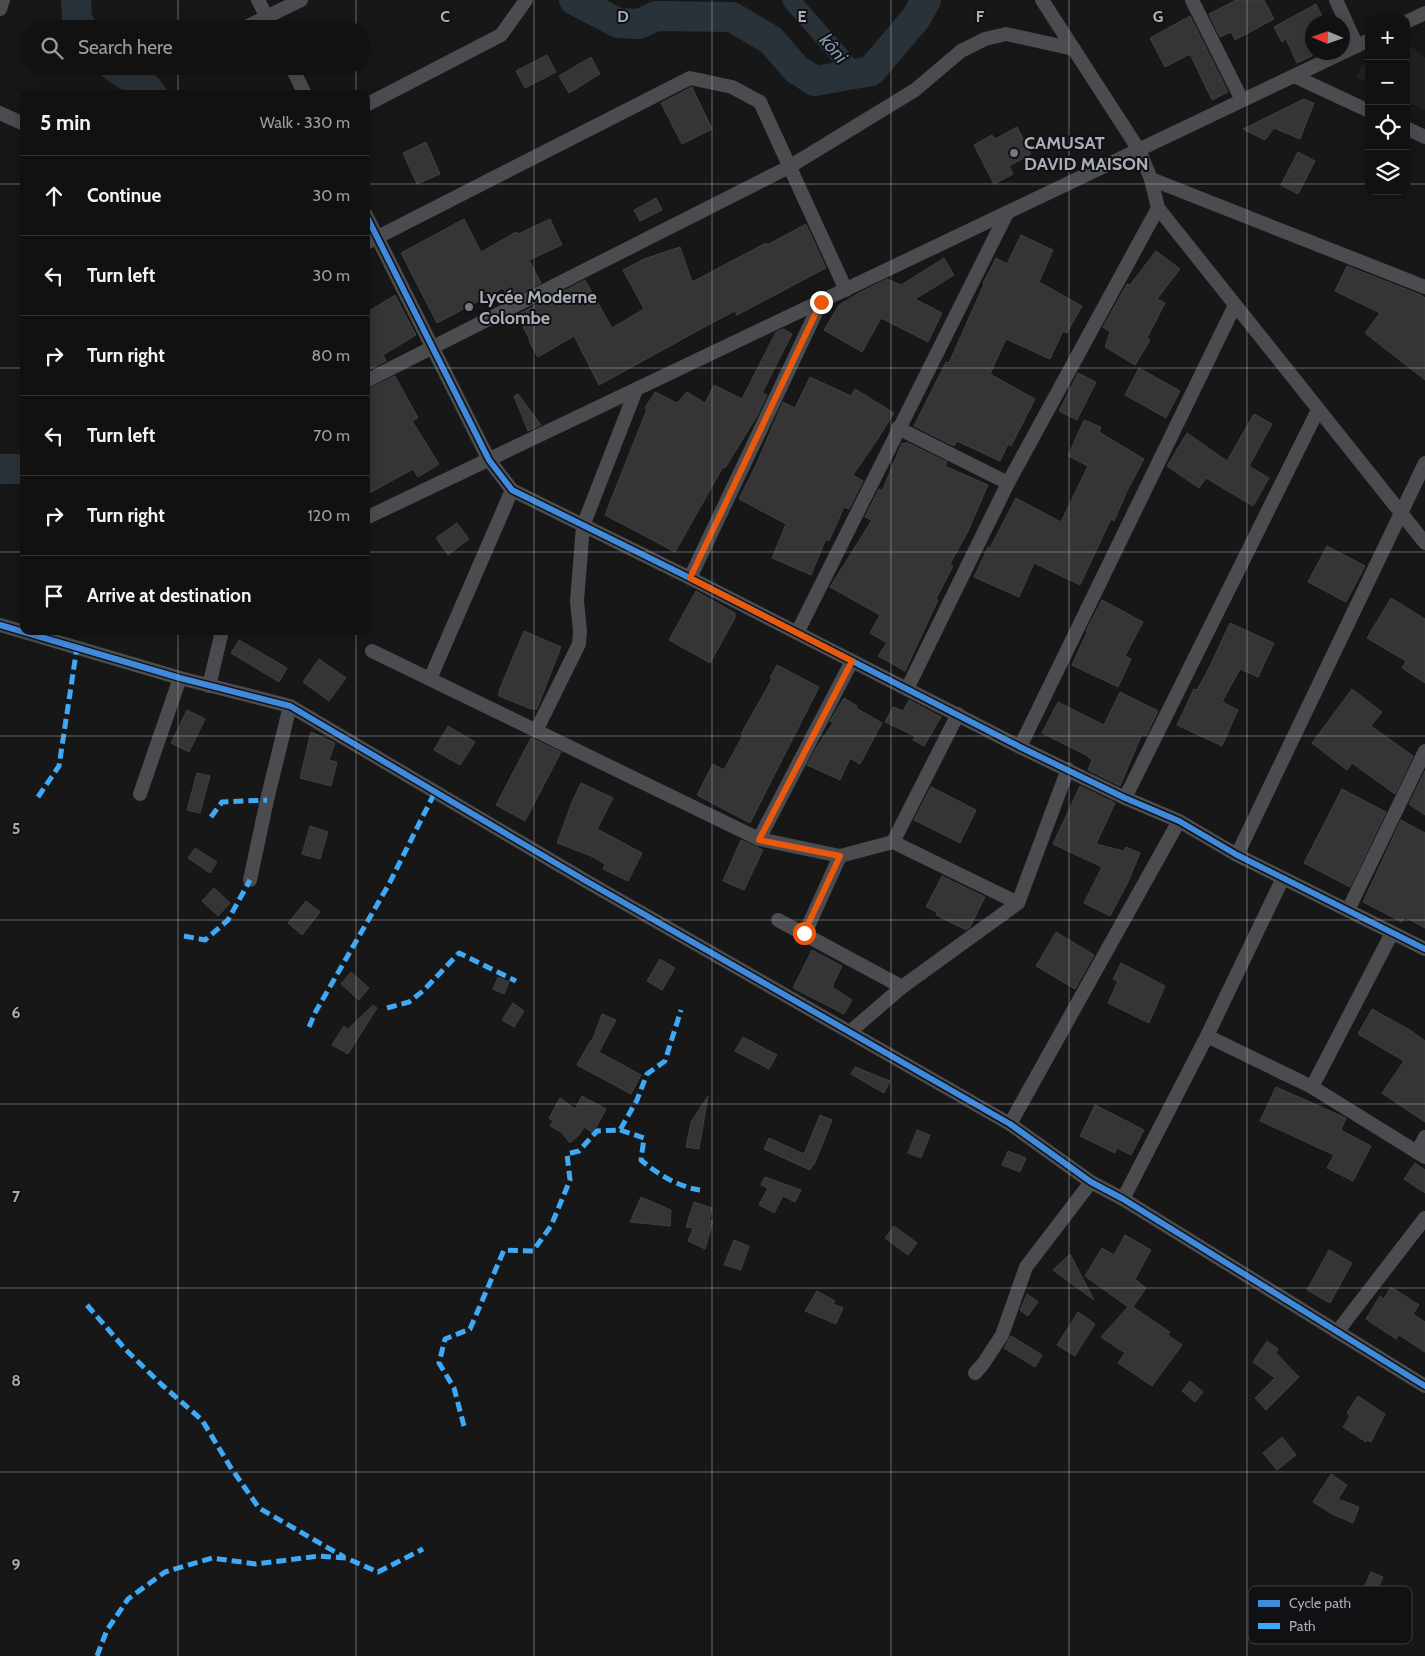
<!DOCTYPE html>
<html lang="en">
<head>
<meta charset="utf-8">
<style>
	body { margin:0; font-family:Cabin,sans-serif; background:#1a1a1a; color:#f1f3f6 }
	.controls { position:absolute; right:15px; top:15px; display:grid; overflow:hidden; border-radius:10px; box-shadow:0 2px 12px #0003 }
	.controls button { width:45px; height:45px; display:grid; place-items:center; padding:0; border:0; border-bottom:1px solid #303131; background:#111; color:#f1f3f6; font:25px sans-serif }
	.compass { position:absolute; left:1305px; top:15px; width:45px; height:45px; border-radius:50%; background:#111; box-shadow:0 2px 12px #0003; rotate:272deg }
	.stop { position:absolute; width:15px; height:15px; margin:-11px; border:4px solid #ea580c; border-radius:50%; background:#fff }
	.stop.end { background:#ea580c; border-color:#fff; box-shadow:0 1px 5px #0008 }
	.list { margin:0; padding:0; list-style:none }
	h2 { display:flex; justify-content:space-between; align-items:center; height:65px; margin:0; padding:0 20px; font-size:21px }
	h2 small { font-size:16px; font-weight:400; color:#9c9d9f }
	.list li { display:grid; grid-template-columns:32px 1fr auto; gap:15px; align-items:center; box-sizing:border-box; height:80px; padding:0 20px; border-top:1px solid #303131 }
	.list b { display:block; font-size:19px; white-space:nowrap }
	.list em { font-size:16px; font-style:normal; color:#9c9d9f }
	.icon { flex:none; width:28px; height:28px; fill:none; stroke:currentColor; stroke-width:2; stroke-linecap:round; stroke-linejoin:round }
	.map { position:relative; flex:none; width:1425px; height:1656px; overflow:hidden }
	.search { position:absolute; background:#111; box-shadow:0 2px 12px #0003; left:20px; top:20px; width:350px; height:55px; display:flex; align-items:center; gap:12px; box-sizing:border-box; padding:0 18px; border-radius:28px; color:#9c9d9f; font-size:19px }
	.panel { position:absolute; background:#111; box-shadow:0 2px 12px #0003; left:20px; top:90px; width:350px; height:545px; border-radius:10px }
	.map>svg:first-child { display:block }
	.built { fill:#212123 }
	.lines { fill:none; stroke-linecap:round; stroke-linejoin:round }
	.canal { stroke:#2a3239; stroke-width:18 }
	.river { stroke:#2a3239; stroke-width:30 }
	.building { fill:#353536; stroke:#3f4043 }
	.minor { stroke:#4b4c50; stroke-width:14 }
	.quiet { stroke:#3fa9f5; stroke-width:5; stroke-dasharray:10 5; stroke-linecap:butt }
	.cycleway-casing { stroke:#111113; stroke-width:9 }
	.cycleway { stroke:#408adc; stroke-width:6 }
	.route { stroke:#ea580c; stroke-width:6 }
	.grid { fill:none; stroke:#a8adb8; stroke-width:1; stroke-opacity:0.55 }
	.poi-dot { fill:#757880; stroke:#111113; stroke-width:2 }
	.labels { text-anchor:middle; stroke-width:4; stroke-linejoin:round; paint-order:stroke }
	.poi-label { font-size:18px; font-weight:bold; fill:#a8adb8; stroke:#111113; text-anchor:start }
	.water-label { font-size:19px; font-style:italic; fill:#7f9bb3; stroke:#111113 }
	.key { fill:#111113; stroke:#3e4045; stroke-width:1 }
	.key-label { font-size:14px; fill:#a8adb8 }
	.grid-label { font-size:16px; text-anchor:middle; font-weight:bold; fill:#a8adb8; stroke:#111113; stroke-width:4; stroke-linejoin:round; paint-order:stroke }
</style>
</head>
<body>
<div class="map">
<svg width="1425" height="1656" viewBox="0 0 1425 1656">
	<rect width="100%" height="100%" fill="#171717"/>
	<g class="built">
		<path d="M1406 42 1425 58V110L1406 101Z"/>
		<path d="M1369 56V83L1355 77Z"/>
	</g>
	<g class="lines">
		<path class="canal" d="M791 0 856 74"/>
		<g class="river">
			<path d="M76 0 77 19 83 29"/>
			<path d="M574 0 618 23 639 24 656 16 732 17 771 40 796 69 815 81 871 71 916 18 926 0"/>
			<path d="M113 66 148 89 152 94"/>
			<path d="M0 469H24"/>
		</g>
	</g>
	<g class="building">
		<path d="M1236 0H1264L1274 19 1235 40 1231 32 1220 37 1209 14Z"/>
		<path d="M1316 4 1324 20 1319 22H1312V56L1297 63 1286 39 1282 42 1274 27Z"/>
		<path d="M1190 16 1228 92 1212 100 1190 54 1165 67 1150 38Z"/>
		<path d="M547 55 556 72 525 88 516 71Z"/>
		<path d="M591 57 600 74 569 93 559 76Z"/>
		<path d="M692 87 712 129 682 144 661 103Z"/>
		<path d="M1304 99 1314 103 1300 139 1274 128 1265 140 1243 129Z"/>
		<path d="M1017 127 1031 154 1009 166 1013 174 994 184 974 145 992 135 995 139Z"/>
		<path d="M426 142 440 174 417 184 403 153Z"/>
		<path d="M1298 152 1315 161 1298 194 1281 185Z"/>
		<path d="M656 198 662 210 640 221 634 210Z"/>
		<path d="M464 219 481 252 516 232 518 234 550 219 562 245 529 260 541 283 509 299 503 288 437 323 401 253Z"/>
		<path d="M806 224 826 268 737 315 735 311 708 325 599 385 574 336 538 357 529 341 530 340 517 315 585 280 612 328 644 309 623 270 644 259 680 247 692 282 766 243 767 245Z"/>
		<path d="M1021 235 1053 250 1039 282 1082 306 1067 333 1063 331 1050 359 1006 339 990 374 1035 399 1011 446 1008 444 1000 461 957 441 954 446 914 426 946 362 949 363 984 284 983 283 996 258 1007 264Z"/>
		<path d="M1156 251 1180 269 1157 299 1165 303 1147 338 1150 340 1135 365 1105 347 1110 332 1103 327 1127 284 1130 285Z"/>
		<path d="M944 258 954 275 915 299 942 313 928 342 881 318 862 352 824 330 839 305 859 293 887 279 901 285Z"/>
		<path d="M1347 266 1421 295 1425 298V380L1365 333 1380 313 1335 291Z"/>
		<path d="M395 295 416 335 383 355 386 361 366 371V313Z"/>
		<path d="M783 329 792 334 762 393 767 395 757 416 725 468 723 467 675 552 605 515 647 409 645 408 655 392 677 403 687 392 705 403 714 385 742 399 776 332Z"/>
		<path d="M1139 368 1180 391 1166 418 1125 395Z"/>
		<path d="M1078 373 1096 382 1077 420 1059 411Z"/>
		<path d="M395 376 418 418 412 421 439 464 418 477 413 469 366 495V390Z"/>
		<path d="M810 377 851 396 855 389 894 413 877 440 853 475 863 481 849 509 844 507 829 541 826 539 811 575 772 558 786 524 739 499 755 467 783 402 795 408Z"/>
		<path d="M518 394 541 425 528 431 514 396Z"/>
		<path d="M1254 414 1272 424 1249 466 1269 478 1253 506 1206 478 1199 488 1167 466 1187 433 1227 461Z"/>
		<path d="M1084 420 1101 427 1099 432 1144 459 1127 491 1114 521 1111 519 1080 585 1034 563 1019 597 974 577 988 547 990 548 1016 498 1061 522 1088 466 1068 456Z"/>
		<path d="M906 442 947 462 945 466 988 485 968 531 950 564 953 566 936 599 938 600 905 671 878 656 887 643 870 633 880 615 830 587 872 520 865 517 879 489 882 491 902 443 905 444Z"/>
		<path d="M457 523 469 539 448 555 436 538Z"/>
		<path d="M1327 546 1365 566 1346 602 1308 582Z"/>
		<path d="M696 591 735 613V618L710 663 669 640Z"/>
		<path d="M1391 598 1425 619V683L1402 668 1406 661 1367 638Z"/>
		<path d="M1102 600 1143 622 1125 656 1131 659 1118 687 1072 665 1087 632 1086 631Z"/>
		<path d="M1230 623 1274 643 1258 677 1240 669 1222 702 1238 710 1222 746 1177 725 1194 689 1197 690 1210 666Z"/>
		<path d="M524 631 561 647 537 709H531L499 696V691Z"/>
		<path d="M239 640 287 668 279 682 231 653Z"/>
		<path d="M319 659 346 678 329 701 303 682Z"/>
		<path d="M777 665 819 687 750 823 697 795 713 764 724 770 743 735 741 734 772 679 770 678Z"/>
		<path d="M1352 689 1382 712 1371 726 1413 756 1395 794 1352 763 1347 770 1312 743Z"/>
		<path d="M1120 692 1158 711 1146 736 1142 734 1120 786 1088 770 1092 760 1086 755 1042 733 1058 702 1104 725Z"/>
		<path d="M844 698 857 706 856 708 882 723 860 764 850 758 840 780 807 765 818 745 833 723 830 721Z"/>
		<path d="M909 700 941 717 924 746 913 740 915 736 885 722 893 707 903 711Z"/>
		<path d="M187 710 205 719 189 752 171 743Z"/>
		<path d="M448 726 475 742 460 765 434 750Z"/>
		<path d="M311 732 335 743 329 760 337 762 331 786 300 778Z"/>
		<path d="M531 738 561 752 525 821 496 805Z"/>
		<path d="M1425 771V815L1409 804Z"/>
		<path d="M197 773 210 776 200 813 187 810Z"/>
		<path d="M581 783 613 798 597 829 642 853 628 881 603 869 605 864 591 856 557 843 572 802Z"/>
		<path d="M1080 786 1115 803 1096 844 1124 851 1126 847 1140 853 1127 884 1110 916 1084 903 1102 867 1053 844Z"/>
		<path d="M931 787 976 810 960 843 914 820Z"/>
		<path d="M1342 789 1386 812 1350 887 1304 863Z"/>
		<path d="M1401 820 1425 833V928L1405 917 1402 922 1363 902Z"/>
		<path d="M310 826 328 832 320 859 302 854Z"/>
		<path d="M741 840 763 850 744 890 723 881Z"/>
		<path d="M195 848 217 862 210 873 188 858Z"/>
		<path d="M942 876 985 897 970 927 966 930 936 915 937 912 926 907Z"/>
		<path d="M214 888 230 903 218 916 202 901Z"/>
		<path d="M306 901 320 912 302 935 288 923Z"/>
		<path d="M1056 932 1094 955 1075 989 1036 966Z"/>
		<path d="M812 950 842 966 832 987 852 1000 844 1014 793 988Z"/>
		<path d="M660 959 675 968 662 990 647 981Z"/>
		<path d="M1121 963 1165 986 1149 1023 1108 1003 1118 981 1113 979Z"/>
		<path d="M351 972 369 988 359 1000 341 984Z"/>
		<path d="M498 977 509 982 504 994 493 989Z"/>
		<path d="M513 1003 524 1011 514 1027 502 1020Z"/>
		<path d="M373 1005 377 1008 348 1054 332 1045 344 1026 348 1029Z"/>
		<path d="M1372 1009 1410 1030 1425 1041V1122L1382 1093 1404 1061 1358 1034Z"/>
		<path d="M602 1014 616 1020 599 1052 641 1075 631 1094 577 1065 591 1040 592 1041Z"/>
		<path d="M743 1037 777 1055 769 1069 735 1051Z"/>
		<path d="M855 1067 890 1081 884 1093 851 1074Z"/>
		<path d="M1276 1087 1346 1118 1341 1130 1371 1146 1353 1181 1327 1168 1334 1155 1260 1121Z"/>
		<path d="M582 1096 606 1109 593 1133 584 1127 580 1134 570 1143 561 1132 550 1126 553 1121 549 1118 560 1098 575 1109Z"/>
		<path d="M708 1096 699 1149 686 1147 691 1122Z"/>
		<path d="M1095 1105 1144 1130 1131 1155 1117 1148 1115 1153 1080 1136Z"/>
		<path d="M820 1115 832 1120 814 1165 813 1164 810 1170 764 1149 769 1138 804 1154Z"/>
		<path d="M917 1130 930 1135 921 1158 908 1153Z"/>
		<path d="M1008 1151 1026 1158 1020 1172 1002 1165Z"/>
		<path d="M1415 1163 1425 1170V1193L1404 1179Z"/>
		<path d="M765 1177 801 1190 795 1202 783 1196 774 1213 759 1205 768 1188 761 1185Z"/>
		<path d="M641 1197 671 1210 670 1226 630 1222Z"/>
		<path d="M694 1202 712 1208 709 1220 713 1221 705 1249 688 1241 693 1228 686 1227Z"/>
		<path d="M894 1226 917 1243 908 1255 885 1238Z"/>
		<path d="M1125 1235 1151 1250 1135 1279 1146 1288 1133 1307 1170 1332 1168 1335 1182 1345 1152 1386 1118 1363 1125 1353 1101 1337 1128 1307 1085 1276 1102 1248 1114 1255Z"/>
		<path d="M734 1240 749 1246 741 1270 724 1265Z"/>
		<path d="M1329 1250 1352 1263 1330 1303 1307 1290Z"/>
		<path d="M1070 1254 1094 1300 1053 1270Z"/>
		<path d="M1391 1287 1419 1305 1413 1314 1425 1322V1352L1399 1335 1396 1339 1366 1319 1380 1296 1384 1299Z"/>
		<path d="M817 1291 835 1301 833 1304 843 1308 836 1324 805 1311Z"/>
		<path d="M1027 1294 1038 1302 1028 1316 1020 1310Z"/>
		<path d="M1078 1312 1095 1324 1075 1356 1057 1345Z"/>
		<path d="M1011 1336 1042 1355 1035 1367 1004 1348Z"/>
		<path d="M1267 1341 1278 1349 1276 1353 1299 1377 1266 1410 1255 1398 1275 1378 1253 1362Z"/>
		<path d="M1190 1381 1203 1392 1195 1402 1182 1391Z"/>
		<path d="M1358 1396 1385 1414 1371 1442 1367 1440 1366 1442 1343 1427 1350 1416 1347 1413Z"/>
		<path d="M1282 1437 1296 1455 1277 1470 1263 1453Z"/>
		<path d="M1331 1474 1347 1485 1338 1499 1359 1507 1353 1523 1332 1514 1313 1502Z"/>
		<path d="M1371 1572 1383 1577 1376 1593 1364 1588Z"/>
	</g>
	<g class="lines">
		<g class="minor">
			<path d="M258 0 273 29"/>
			<path d="M1042 0 1139 150 1151 179 1425 287"/>
			<path d="M1192 0 1242 100"/>
			<path d="M1336 0 1357 46"/>
			<path d="M0 9 3 0"/>
			<path d="M1406 22 1425 13"/>
			<path d="M242 29 301 0"/>
			<path d="M291 66 305 94"/>
			<path d="M1294 76 1369 111"/>
			<path d="M366 105 501 35 526 0"/>
			<path d="M0 113 24 124"/>
			<path d="M1406 128 1425 137"/>
			<path d="M1158 208 1425 543"/>
			<path d="M366 215 489 460 512 490 690 578 1020 747 1125 798 1179 821 1237 855 1425 949"/>
			<path d="M366 243 690 78 732 87 760 102 846 290"/>
			<path d="M366 381 789 167 915 90 961 51 985 39 1006 34 1074 49"/>
			<path d="M898 428 1008 483"/>
			<path d="M366 518 1369 40"/>
			<path d="M690 578 821 302"/>
			<path d="M0 625 180 678 290 706 586 881 1010 1124 1091 1182 1123 1199 1425 1386"/>
			<path d="M797 633 1007 213"/>
			<path d="M372 651 759 839 840 856"/>
			<path d="M430 679 512 490"/>
			<path d="M209 686 222 631"/>
			<path d="M907 689 1008 483 1158 208 1151 179"/>
			<path d="M536 731 579 644 580 631 577 601 583 526 636 390"/>
			<path d="M1020 747 1235 305"/>
			<path d="M140 794 180 678"/>
			<path d="M1125 798 1318 410"/>
			<path d="M759 839 852 661"/>
			<path d="M893 842 958 714"/>
			<path d="M1237 855 1425 463"/>
			<path d="M250 880 267 800 290 706"/>
			<path d="M1348 910 1425 751"/>
			<path d="M778 920 902 987"/>
			<path d="M805 933 840 856 893 842 1018 903"/>
			<path d="M851 1031 902 987 1018 903 1068 769"/>
			<path d="M1207 1036 1312 1087 1425 1157"/>
			<path d="M1312 1087 1392 933"/>
			<path d="M1010 1124 1179 821"/>
			<path d="M1417 1152 1425 1137"/>
			<path d="M1123 1199 1207 1036 1283 878"/>
			<path d="M1337 1332 1425 1218"/>
			<path d="M975 1373 983 1364 1002 1335 1026 1267 1091 1182"/>
		</g>
		<g class="quiet">
			<path d="M38 797 59 766 77 647"/>
			<path d="M211 817 222 802 267 800"/>
			<path d="M184 936 205 940 228 920 250 880"/>
			<path d="M387 1008 409 1002 423 991 459 953 516 981"/>
			<path d="M309 1027 316 1011 389 884 435 792"/>
			<path d="M620 1130 644 1138 641 1160C657 1174 679 1187 700 1190"/>
			<path d="M87 1305 126 1350 162 1385 202 1420 231 1468 259 1508 344 1557"/>
			<path d="M464 1426 454 1388 439 1363 445 1339 470 1329 504 1250 533 1251 551 1226 570 1180 567 1154 579 1151 597 1131 620 1130 637 1100 647 1074 665 1061 681 1010"/>
			<path d="M97 1656 107 1630 128 1599 165 1572 212 1558 256 1564 319 1556 346 1558 378 1572 423 1549"/>
		</g>
		<defs>
			<g id="cycleway">
				<path d="M366 215 489 460 512 490 690 578 1020 747 1125 798 1179 821 1237 855 1425 949"/>
				<path d="M0 625 180 678 290 706 586 881 1010 1124 1091 1182 1123 1199 1425 1386"/>
			</g>
		</defs>
		<use href="#cycleway" class="cycleway-casing"/>
		<use href="#cycleway" class="cycleway"/>
	</g>
	<g class="lines">
		<path class="route" d="M804 933 840 856 759 840 852 661 690 578 821 302"/>
	</g>
	<path class="grid" d="M178 0V29M356 0V29M534 0V1656M712 0V1656M891 0V1656M1069 0V1656M1247 0V1656M178 66V94M356 66V94M0 184H24M366 184H1369M1406 184H1425M0 368H24M366 368H1425M0 552H24M366 552H1425M178 631V1656M356 631V1656M0 736H1425M0 920H1425M0 1104H1425M0 1288H1425M0 1472H1425"/>
	<g class="poi-dot">
		<circle cx="1014" cy="153" r="5"/>
		<circle cx="469" cy="307" r="5"/>
	</g>
	<g class="labels">
		<g class="poi-label">
			<text x="1024" y="149">CAMUSAT<tspan x="1024" dy="21">DAVID MAISON</tspan></text>
			<text x="479" y="303">Lycée Moderne<tspan x="479" dy="21">Colombe</tspan></text>
		</g>
		<g class="water-label">
			<text transform="translate(834 48) rotate(49)" y="7">kôni</text>
		</g>
	</g>
	<rect x="1248" y="1586" width="164" height="58" rx="8" class="key"/>
	<rect x="1258" y="1600" width="22" height="7" fill="#408adc"/>
	<rect x="1258" y="1623" width="22" height="6" fill="#3fa9f5"/>
	<g class="key-label">
		<text x="1289" y="1608">Cycle path</text>
		<text x="1289" y="1631">Path</text>
	</g>
	<g class="grid-label">
		<text x="445" y="22">C</text>
		<text x="623" y="22">D</text>
		<text x="802" y="22">E</text>
		<text x="980" y="22">F</text>
		<text x="1158" y="22">G</text>
		<text x="16" y="834">5</text>
		<text x="16" y="1018">6</text>
		<text x="16" y="1202">7</text>
		<text x="16" y="1386">8</text>
		<text x="16" y="1570">9</text>
	</g>
</svg>
<div class="controls">
<button>+</button>
<button>−</button>
<button><svg class="icon" aria-label="locate" viewBox="0 0 24 24"><circle cx="12" cy="12" r="6"/><path d="M12 2v4M12 18v4M2 12h4M18 12h4"/></svg></button>
<button><svg class="icon" aria-label="layers" viewBox="0 0 24 24"><path d="M12 4l9 5-9 5-9-5zM3 14l9 5 9-5"/></svg></button>
</div>
<svg class="compass" viewBox="-18 -18 36 36"><path d="M0-13l5 13h-10z" fill="#e53935"/><path d="M0 13l5-13h-10z" fill="#9c9d9f"/></svg>
<div class="stop" style="left:804px;top:933px"></div>
<div class="stop end" style="left:821px;top:302px"></div>
<div class="search"><svg class="icon" aria-label="search" viewBox="0 0 24 24"><circle cx="10" cy="10" r="6"/><path d="M15 15l6 6"/></svg>Search here</div>
<section class="panel">
<h2>5 min<small>Walk · 330 m</small></h2>
<ul class="list">
<li><svg class="icon" aria-label="ahead" viewBox="0 0 24 24"><path d="M12 20V5M6 11l6-6 6 6"/></svg><div><b>Continue</b></div><em>30 m</em></li>
<li><svg class="icon" aria-label="left" viewBox="0 0 24 24"><path d="M17 20v-9H6M10 6l-5 5 5 5"/></svg><div><b>Turn left</b></div><em>30 m</em></li>
<li><svg class="icon" aria-label="right" viewBox="0 0 24 24"><path d="M7 20v-9h11M14 6l5 5-5 5"/></svg><div><b>Turn right</b></div><em>80 m</em></li>
<li><svg class="icon" aria-label="left" viewBox="0 0 24 24"><path d="M17 20v-9H6M10 6l-5 5 5 5"/></svg><div><b>Turn left</b></div><em>70 m</em></li>
<li><svg class="icon" aria-label="right" viewBox="0 0 24 24"><path d="M7 20v-9h11M14 6l5 5-5 5"/></svg><div><b>Turn right</b></div><em>120 m</em></li>
<li><svg class="icon" aria-label="arrive" viewBox="0 0 24 24"><path d="M6 21V4h12l-3 4 3 4H6"/></svg><div><b>Arrive at destination</b></div></li>
</ul>
</section>
</div>
</body>
</html>
